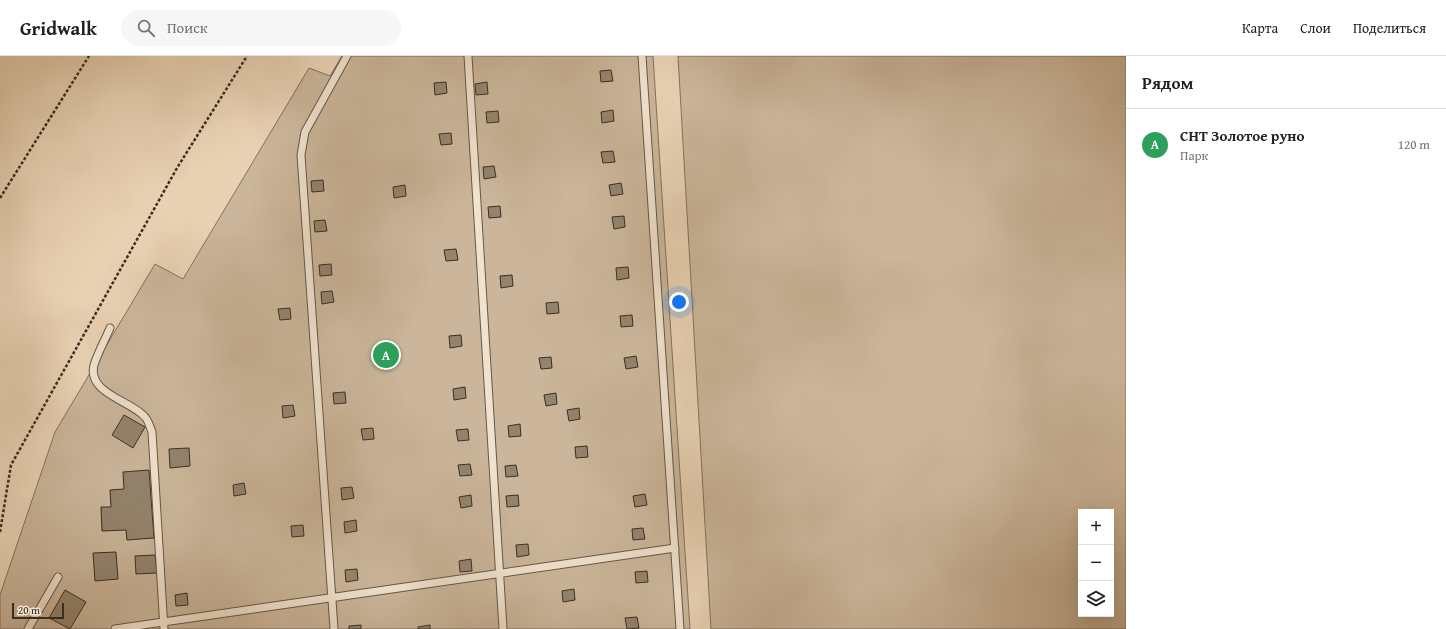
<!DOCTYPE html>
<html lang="ru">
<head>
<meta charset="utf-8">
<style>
	body { margin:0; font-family:"Gentium Book Plus",serif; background:#f6f6f6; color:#202124 }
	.controls { position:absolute; right:12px; bottom:12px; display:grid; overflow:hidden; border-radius:0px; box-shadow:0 4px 16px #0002 }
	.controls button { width:36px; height:36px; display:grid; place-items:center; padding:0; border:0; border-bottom:1px solid #e0e0e0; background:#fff; color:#202124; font:20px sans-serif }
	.scale { position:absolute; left:12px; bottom:10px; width:52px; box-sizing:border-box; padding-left:4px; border:2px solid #382f23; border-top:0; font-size:11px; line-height:14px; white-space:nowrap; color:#382f23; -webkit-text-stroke:3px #f1e2ce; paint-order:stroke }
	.you { position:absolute; left:679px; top:246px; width:14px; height:14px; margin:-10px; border:3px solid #fff; border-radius:50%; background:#1a73e8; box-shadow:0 0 0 6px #1a73e833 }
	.badge { display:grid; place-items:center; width:26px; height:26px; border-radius:50%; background:#8f2418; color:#fff; font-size:13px; font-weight:700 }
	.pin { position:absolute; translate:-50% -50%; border:2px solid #fff; box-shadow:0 1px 4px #0006 }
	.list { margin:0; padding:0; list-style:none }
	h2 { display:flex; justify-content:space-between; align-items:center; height:52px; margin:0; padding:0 16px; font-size:17px }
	h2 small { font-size:13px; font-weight:400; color:#757577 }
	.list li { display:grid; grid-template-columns:26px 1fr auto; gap:12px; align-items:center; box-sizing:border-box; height:72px; padding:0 16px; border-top:1px solid #e0e0e0 }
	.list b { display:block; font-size:15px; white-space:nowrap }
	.list p { margin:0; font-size:13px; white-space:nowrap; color:#757577 }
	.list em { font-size:13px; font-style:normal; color:#757577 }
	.icon { flex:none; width:22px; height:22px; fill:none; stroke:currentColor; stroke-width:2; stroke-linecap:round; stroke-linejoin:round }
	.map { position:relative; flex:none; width:1126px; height:573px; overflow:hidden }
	header { display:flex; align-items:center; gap:24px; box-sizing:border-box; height:56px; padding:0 20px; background:#fff; border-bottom:1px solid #e0e0e0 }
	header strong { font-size:19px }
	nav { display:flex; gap:22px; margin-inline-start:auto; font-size:14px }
	.search { width:280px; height:36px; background:#f6f6f6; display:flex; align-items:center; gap:10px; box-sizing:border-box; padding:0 14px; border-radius:22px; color:#757577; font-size:15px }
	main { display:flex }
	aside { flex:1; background:#fff }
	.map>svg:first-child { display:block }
	.green { fill:#cbb69b; stroke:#82725f; fill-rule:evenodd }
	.building { fill:#94846e; stroke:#382f23 }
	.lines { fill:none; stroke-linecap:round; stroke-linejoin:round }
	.lane-casing { stroke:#645847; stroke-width:9 }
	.path { stroke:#382f23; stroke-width:2.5; stroke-dasharray:3 2; stroke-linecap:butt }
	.lane { stroke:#f1e2ce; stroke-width:7 }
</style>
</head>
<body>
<header>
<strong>Gridwalk</strong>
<div class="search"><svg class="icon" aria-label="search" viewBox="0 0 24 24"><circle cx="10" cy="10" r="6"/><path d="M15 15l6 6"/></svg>Поиск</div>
<nav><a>Карта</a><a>Слои</a><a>Поделиться</a></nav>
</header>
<main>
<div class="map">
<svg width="1126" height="573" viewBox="0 0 1126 573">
	<rect width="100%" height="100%" fill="#e9d2b4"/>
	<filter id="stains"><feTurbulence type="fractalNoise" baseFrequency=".005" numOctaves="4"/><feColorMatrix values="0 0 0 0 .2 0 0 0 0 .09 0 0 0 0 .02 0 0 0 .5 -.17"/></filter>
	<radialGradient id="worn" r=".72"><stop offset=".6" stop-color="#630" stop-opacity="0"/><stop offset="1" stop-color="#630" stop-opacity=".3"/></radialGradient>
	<g class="green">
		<path d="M342 0H653L690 573H0V539L55 376 155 208 183 223 309 12 330 20Z"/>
		<path d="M678 0H1126V573H711ZM1081 456H1111V558H1081Z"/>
	</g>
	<g class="building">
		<path d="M611 14 613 25 601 26 600 15Z"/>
		<path d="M446 26 447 37 435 39 434 27Z"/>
		<path d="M487 26 488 38 476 39 475 28Z"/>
		<path d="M613 54 614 65 602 67 601 56Z"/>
		<path d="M498 55 499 66 487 67 486 56Z"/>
		<path d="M451 77 452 88 441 89 439 78Z"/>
		<path d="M613 95 615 106 603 107 601 96Z"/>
		<path d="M494 110 496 121 484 123 483 111Z"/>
		<path d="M323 124 324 135 312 136 311 125Z"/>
		<path d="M621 127 623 138 611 140 609 129Z"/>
		<path d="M405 129 406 140 394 142 393 131Z"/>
		<path d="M500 150 501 161 489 162 488 151Z"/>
		<path d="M624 160 625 171 614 173 612 161Z"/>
		<path d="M325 164 327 175 315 176 314 165Z"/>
		<path d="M456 193 458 204 446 205 444 194Z"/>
		<path d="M331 208 332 219 320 220 319 209Z"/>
		<path d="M628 211 629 222 617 224 616 212Z"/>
		<path d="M512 219 513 230 501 232 500 220Z"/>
		<path d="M332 235 334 246 322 248 321 236Z"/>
		<path d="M558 246 559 257 547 258 546 247Z"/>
		<path d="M290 252 291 263 280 264 278 253Z"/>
		<path d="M632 259 633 270 621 271 620 260Z"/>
		<path d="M461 279 462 290 450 292 449 280Z"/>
		<path d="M391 285 393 296 381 298 380 286Z"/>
		<path d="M636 300 638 311 626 313 624 302Z"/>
		<path d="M551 301 552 312 541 313 539 302Z"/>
		<path d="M465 331 466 342 454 344 453 333Z"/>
		<path d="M345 336 346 347 334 348 333 337Z"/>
		<path d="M556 337 557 348 546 350 544 339Z"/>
		<path d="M293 349 295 360 283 362 282 350Z"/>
		<path d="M579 352 580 363 569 365 567 354Z"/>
		<path d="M124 359 145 371 133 392 112 379Z"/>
		<path d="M520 368 521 380 509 381 508 370Z"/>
		<path d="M373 372 374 383 363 384 361 373Z"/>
		<path d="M468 373 469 384 458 385 456 374Z"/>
		<path d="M587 390 588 401 576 402 575 391Z"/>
		<path d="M189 392 190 410 170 412 169 393Z"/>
		<path d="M470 408 472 419 460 420 458 409Z"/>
		<path d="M516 409 518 420 506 421 505 410Z"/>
		<path d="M149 414 154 482 127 484 126 474 102 475 101 451H111L110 434 124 433 123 416Z"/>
		<path d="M244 427 246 438 234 440 233 429Z"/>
		<path d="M352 431 354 442 342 444 341 432Z"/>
		<path d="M645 438 647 449 635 451 633 440Z"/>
		<path d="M471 439 472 450 461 452 459 441Z"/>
		<path d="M518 439 519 450 507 451 506 440Z"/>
		<path d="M356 464 357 475 345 477 344 466Z"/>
		<path d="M303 469 304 480 292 481 291 470Z"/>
		<path d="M643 472 645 483 633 484 632 473Z"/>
		<path d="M528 488 529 499 517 501 516 489Z"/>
		<path d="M116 496 118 523 95 525 93 497Z"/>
		<path d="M155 499 157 517 136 518 135 500Z"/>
		<path d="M471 503 472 515 460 516 459 505Z"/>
		<path d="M357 513 358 524 346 526 345 514Z"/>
		<path d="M647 515 648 526 636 527 635 516Z"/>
		<path d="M574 533 575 544 563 546 562 535Z"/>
		<path d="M65 534 86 546 70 573 49 562Z"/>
		<path d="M187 537 188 549 176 550 175 539Z"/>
		<path d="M637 561 639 572 627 573 625 562Z"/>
		<path d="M361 569V573H349V570Z"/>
		<path d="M430 569V573H418V571Z"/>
	</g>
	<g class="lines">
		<defs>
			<g id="lane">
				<path d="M468 0 503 573"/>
				<path d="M642 0 680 573"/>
				<path d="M110 272C105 284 98 296 94 309 87 337 129 344 144 360 148 363 150 371 152 376L164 573"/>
				<path d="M28 573 58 521"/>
				<path d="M115 573 675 492"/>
				<path d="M334 573 301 99 305 76 347 0"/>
			</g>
		</defs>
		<use href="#lane" class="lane-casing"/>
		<g class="path">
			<path d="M0 142 89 0"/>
			<path d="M0 476 11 409 177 112 247 0"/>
		</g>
		<use href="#lane" class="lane"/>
	</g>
	<rect width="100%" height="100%" filter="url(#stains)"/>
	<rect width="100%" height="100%" fill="url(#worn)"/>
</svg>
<div class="controls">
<button>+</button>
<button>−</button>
<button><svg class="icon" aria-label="layers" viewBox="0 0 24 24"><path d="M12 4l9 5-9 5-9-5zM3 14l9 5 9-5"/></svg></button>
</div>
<div class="scale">20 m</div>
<div class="you"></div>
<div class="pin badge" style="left:386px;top:299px;background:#2e9e5b">A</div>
</div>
<aside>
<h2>Рядом<small></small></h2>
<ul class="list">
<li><span class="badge" style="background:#2e9e5b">A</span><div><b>СНТ Золотое руно</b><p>Парк</p></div><em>120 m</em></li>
</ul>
</aside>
</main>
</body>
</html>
